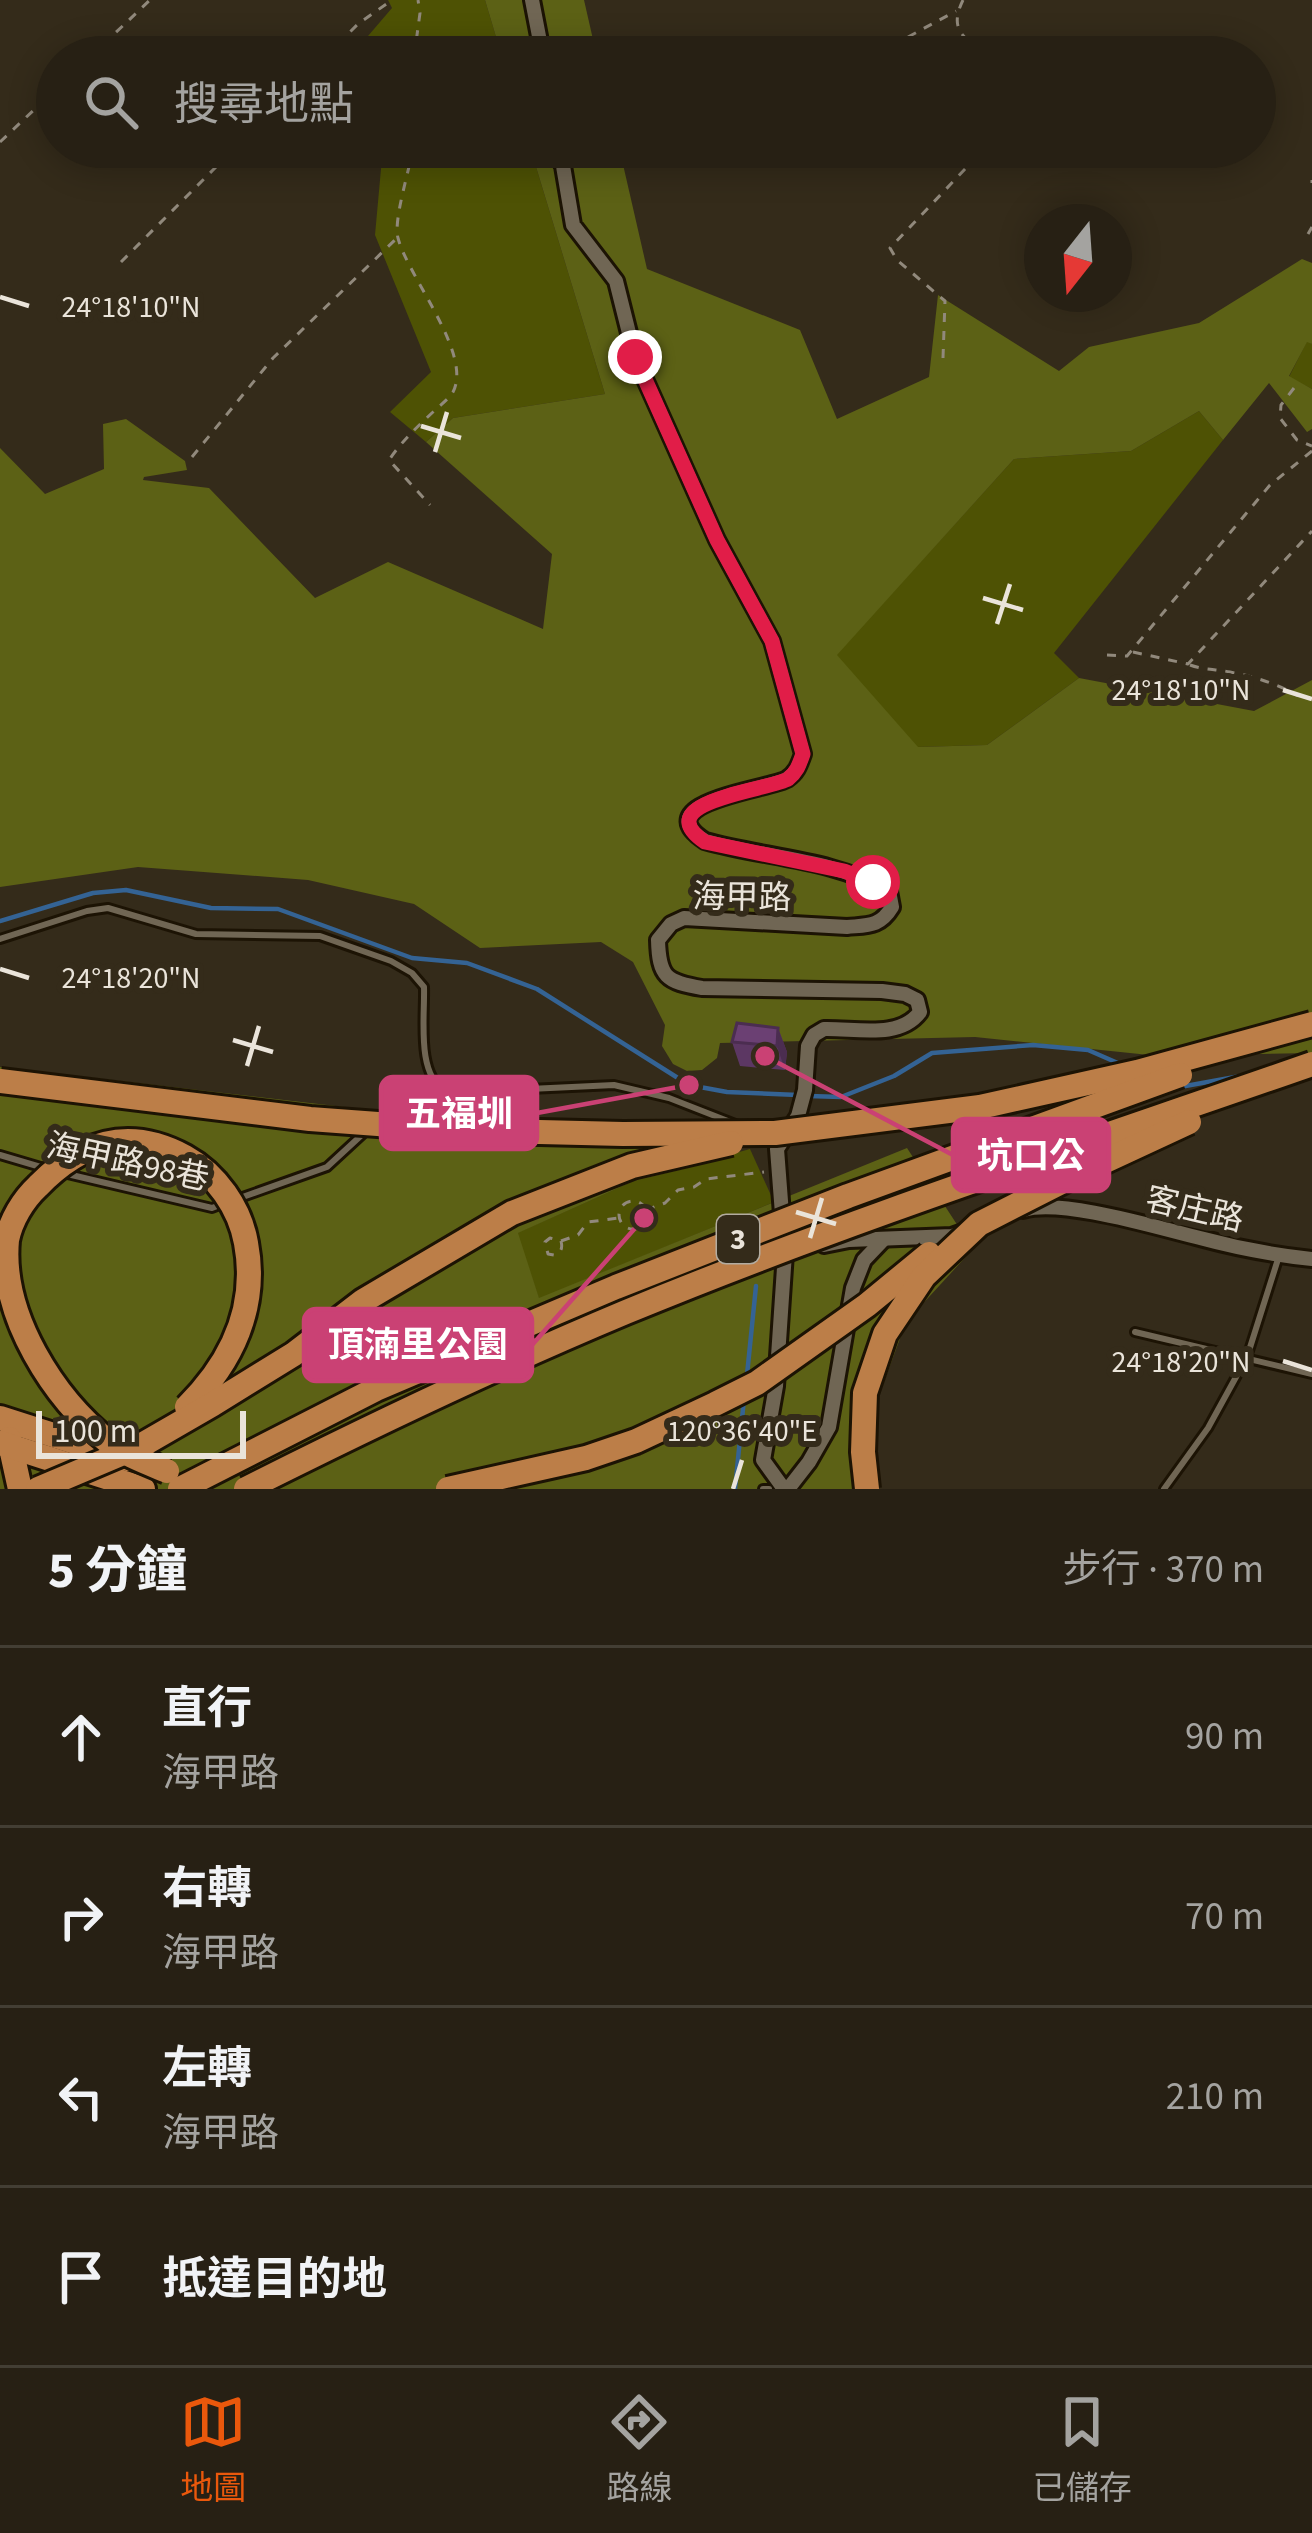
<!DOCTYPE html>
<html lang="zh-TW">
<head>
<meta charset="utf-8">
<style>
	body { margin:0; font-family:"Source Sans 3","Noto Sans TC",sans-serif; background:#332d22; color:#f1f3f6 }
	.compass { position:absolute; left:1024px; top:204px; width:108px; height:108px; border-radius:50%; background:#272014; box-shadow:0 6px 30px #0003; rotate:197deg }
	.scale { position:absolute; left:36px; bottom:30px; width:210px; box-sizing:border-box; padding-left:12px; border:6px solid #eae4da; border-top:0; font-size:33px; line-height:42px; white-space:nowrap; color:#eae4da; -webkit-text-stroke:9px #342b1a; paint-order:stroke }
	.stop { position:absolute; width:36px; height:36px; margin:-27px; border:9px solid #e11d48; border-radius:50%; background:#fff }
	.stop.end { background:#e11d48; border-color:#fff; box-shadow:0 3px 12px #0008 }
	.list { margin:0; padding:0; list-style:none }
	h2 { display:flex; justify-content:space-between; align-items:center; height:156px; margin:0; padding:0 48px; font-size:51px }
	h2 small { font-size:39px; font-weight:400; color:#a4a3a0 }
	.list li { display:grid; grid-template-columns:78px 1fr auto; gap:36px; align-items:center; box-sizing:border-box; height:180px; padding:0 48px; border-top:3px solid #433e34 }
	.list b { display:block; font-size:45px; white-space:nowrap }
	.list p { margin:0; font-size:39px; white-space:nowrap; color:#a4a3a0 }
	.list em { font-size:39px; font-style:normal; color:#a4a3a0 }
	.icon { flex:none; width:66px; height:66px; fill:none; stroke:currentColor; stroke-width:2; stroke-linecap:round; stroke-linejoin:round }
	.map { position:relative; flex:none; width:1312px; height:1489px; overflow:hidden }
	.search { position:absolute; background:#272014; box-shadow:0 6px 30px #0003; left:36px; right:36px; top:36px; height:132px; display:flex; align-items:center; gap:30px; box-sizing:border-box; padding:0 42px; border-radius:66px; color:#a4a3a0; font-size:45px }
	.sheet { height:876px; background:#272014 }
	nav { display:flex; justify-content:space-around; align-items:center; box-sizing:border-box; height:168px; border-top:3px solid #433e34; background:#272014; font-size:33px; color:#a4a3a0 }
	nav a { display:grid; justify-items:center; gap:6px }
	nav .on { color:#ea580c }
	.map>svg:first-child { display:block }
	.green { fill:#4e5204 }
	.forest { fill:#5c6115 }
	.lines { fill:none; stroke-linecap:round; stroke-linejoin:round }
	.stream { stroke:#346394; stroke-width:4.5 }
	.lane-casing { stroke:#1c1304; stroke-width:12 }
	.street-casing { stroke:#1c1304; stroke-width:20 }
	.highway-casing { stroke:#1c1304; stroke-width:30 }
	.path { stroke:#91897c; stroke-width:3; stroke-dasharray:9 9; stroke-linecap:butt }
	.lane { stroke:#706654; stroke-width:6 }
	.street { stroke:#706654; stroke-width:14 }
	.highway { stroke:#bc7e48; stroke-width:24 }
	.highway-bridge-casing { stroke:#1c1304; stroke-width:30; stroke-linecap:butt }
	.highway-bridge { stroke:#bc7e48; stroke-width:24 }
	.wall { fill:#5c3763 }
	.shaded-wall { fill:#4b2d50 }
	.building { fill:#6b4073; stroke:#4b2d50; stroke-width:3 }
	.route { stroke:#e11d48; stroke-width:15 }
	.ticks { fill:none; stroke:#eae4da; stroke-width:4.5 }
	.labels { text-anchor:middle; stroke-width:12; stroke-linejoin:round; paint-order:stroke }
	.shield { fill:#342b1a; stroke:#b3aca0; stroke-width:3 }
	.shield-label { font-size:30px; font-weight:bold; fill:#eae4da }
	.street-label { font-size:33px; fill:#eae4da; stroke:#342b1a }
	.ticks-label { font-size:30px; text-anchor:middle; fill:#eae4da; stroke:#342b1a; stroke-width:12; stroke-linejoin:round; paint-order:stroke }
	.leader { fill:none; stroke:#ca4174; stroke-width:4.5 }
	.callout-dot { fill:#ca4174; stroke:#342b1a; stroke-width:4.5 }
	.callout { fill:#ca4174; stroke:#ca4174; stroke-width:4.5 }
	.callout-label { font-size:36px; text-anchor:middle; font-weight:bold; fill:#fff }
</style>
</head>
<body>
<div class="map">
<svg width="1312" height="1489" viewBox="0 0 1312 1489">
	<rect width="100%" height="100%" fill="#342b1a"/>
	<g class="green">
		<path d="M388 0H485L502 57H350L392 8Z"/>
		<path d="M383 147H530L605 394 453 418 426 442 390 412 431 372 375 235Z"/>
		<path d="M1307 341 1312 344V389L1289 377Z"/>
		<path d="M1199 411 1223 440 1054 653 1079 678 987 745 917 747 836 655 1014 459 1131 451Z"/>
		<path d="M750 1149 774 1202 539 1299 517 1233 634 1181Z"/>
	</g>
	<g class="forest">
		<path d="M485 0H584L597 57H502Z"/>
		<path d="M530 147H619L647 269 800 330 837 419 929 377 938 295 1059 371 1089 347 1199 323 1302 259 1312 263V344L1307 342 1289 376 1312 389V429L1307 432 1269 383 1223 440 1199 411 1131 451 1014 459 837 655 918 747 987 745 1079 678 1254 711 1312 680V1053L1159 1056 975 1037 720 1043 717 1058 702 1070 687 1071 673 1064 662 1046 665 1025 633 962 601 942 480 948 414 904 308 880 138 867 0 887V448L45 494 104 469 103 424 126 419 185 461 187 470 144 477 143 480 209 488 315 598 388 562 543 629 552 554 426 442 453 418 605 394Z"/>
		<path d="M0 1067 499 1125 702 1124 696 1166 634 1181 518 1233 539 1298 907 1148 973 1249 906 1322 877 1401V1489H0Z"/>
	</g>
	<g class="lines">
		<g class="stream">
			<path d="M0 921 93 893 126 890 211 908 278 909 412 958 467 963 537 989 689 1085 727 1092 798 1095"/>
			<path d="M1180 1087 1246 1075"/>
			<path d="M809 1096 841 1097 894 1076 932 1053 1033 1045 1088 1050 1120 1064"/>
			<path d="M747 1375 756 1286"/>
			<path d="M735 1489 744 1399"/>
		</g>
		<defs>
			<g id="lane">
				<path d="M0 939 87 911 108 908 196 934 320 936 391 961 412 973 424 987C425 1017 416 1074 445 1091"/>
				<path d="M381 1118 393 1106 448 1093 614 1085 669 1098 738 1125"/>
				<path d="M0 1155 44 1168"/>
				<path d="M63 1173 212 1208 225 1203"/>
				<path d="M237 1199 327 1167 366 1131"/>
				<path d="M1135 1332 1312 1374"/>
				<path d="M763 1489H769"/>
				<path d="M1164 1489 1208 1428 1247 1357 1279 1256"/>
			</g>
			<g id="street">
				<path d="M532 0 543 57"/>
				<path d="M553 147 563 166 573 225 616 281 635 357 717 540 772 641 803 754C799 765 797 772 787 779 771 789 644 802 705 841 766 858 833 859 889 891L892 907C880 927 868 925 847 927L684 918 671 924 658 940C659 977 666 982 702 988L882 991 905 994 917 1000 920 1012C899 1040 855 1028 824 1029L814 1035 808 1046 805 1090 798 1116 777 1149 785 1253 776 1386 763 1460 784 1489"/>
				<path d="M1023 1210C1061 1198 1159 1228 1200 1238 1237 1248 1274 1255 1312 1259"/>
				<path d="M824 1245 849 1240 952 1236 963 1232"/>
				<path d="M788 1489 809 1462 829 1427 853 1288 864 1260 884 1239"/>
			</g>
			<g id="highway">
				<path d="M0 1418 128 1459"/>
				<path d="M9 1439 20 1489"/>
				<path d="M0 1443 143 1489"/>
			</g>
		</defs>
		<use href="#lane" class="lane-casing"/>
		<use href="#street" class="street-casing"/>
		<use href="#highway" class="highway-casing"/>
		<g class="path">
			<path d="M963 0C947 33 967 39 991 57"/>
			<path d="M908 37 956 11"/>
			<path d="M90 57 150 0"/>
			<path d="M325 57 358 24 392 0"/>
			<path d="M414 57 420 13 418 0"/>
			<path d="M0 142 57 88"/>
			<path d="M413 147C410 169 393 220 398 238 408 277 473 354 453 392 449 399 439 406 433 412 417 427 402 441 389 460L430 505"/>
			<path d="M1312 180V183"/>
			<path d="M1308 234 1312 227"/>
			<path d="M121 262 236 147"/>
			<path d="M943 358 945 301 897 260 890 248 986 147"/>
			<path d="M1294 388 1281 405 1280 418 1297 440 1312 446"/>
			<path d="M192 457 273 358 396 239"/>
			<path d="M1133 652 1188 664 1312 531"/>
			<path d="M1107 655 1127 656 1270 485 1312 451"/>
			<path d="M1190 665C1204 670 1216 669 1230 672 1255 677 1276 683 1298 696"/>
			<circle cx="633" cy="1215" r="14"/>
			<path d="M646 1210 665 1203 678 1190 694 1187 706 1179 764 1172"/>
			<path d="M561 1241C563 1249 561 1252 554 1255L548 1254 545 1242 550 1238 561 1241 578 1235 588 1222 619 1218"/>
		</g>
		<use href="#lane" class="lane"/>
		<use href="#street" class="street"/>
		<use href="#highway" class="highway"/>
		<defs>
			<g id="highway-bridge">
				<path d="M0 1081 310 1119 459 1130 623 1134 775 1133 980 1107 1137 1072 1312 1024"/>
				<path d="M167 1471C148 1463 126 1455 110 1443 54 1399 0 1316 7 1240 11 1220 23 1200 38 1186 81 1142 128 1126 185 1157 216 1174 240 1208 246 1243 258 1307 232 1362 187 1407"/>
				<path d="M38 1489 142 1445 213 1404 294 1354 363 1301 512 1213 632 1166 731 1143"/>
				<path d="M180 1489 376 1389 616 1287 848 1196 1180 1075"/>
				<path d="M246 1489C371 1426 497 1366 626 1312 851 1219 1083 1144 1312 1064"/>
				<path d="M448 1489 586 1458 636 1441 715 1404 757 1383 867 1305 929 1254"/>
				<path d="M867 1489 863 1452 865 1393 885 1334 924 1276 979 1224 1077 1174 1189 1122"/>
			</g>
		</defs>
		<use href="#highway-bridge" class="highway-bridge-casing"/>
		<use href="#highway-bridge" class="highway-bridge"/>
	</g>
	<path class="wall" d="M778 1028 787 1052 785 1070 740 1066 732 1042Z"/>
	<path class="shaded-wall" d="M778 1028 787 1052 785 1070 777 1046Z"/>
	<path class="building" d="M737 1023 778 1028 777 1046 732 1042Z"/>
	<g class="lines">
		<path class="route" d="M635 357 717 540 772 641 803 754C799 765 797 772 788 779 771 790 645 801 705 842L844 871 873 882"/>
	</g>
	<path class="ticks" d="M0 297 29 306M421 426 461 438M435 452 447 412M983 598 1023 610M997 624 1010 584M1283 690 1312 699M0 969 29 978M233 1040 273 1052M247 1066 259 1026M796 1212 836 1224M810 1238 822 1198M1283 1361 1312 1370M733 1489 742 1460"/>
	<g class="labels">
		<rect class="shield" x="717" y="1215" width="42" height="48" rx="9"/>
		<g class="shield-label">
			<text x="738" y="1249">3</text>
		</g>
		<g class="street-label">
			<text transform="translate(742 896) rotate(1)" y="12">海甲路</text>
			<text transform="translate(128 1161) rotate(12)" y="12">海甲路98巷</text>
			<text transform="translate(1195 1208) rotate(13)" y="12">客庄路</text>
		</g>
	</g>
	<g class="ticks-label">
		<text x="131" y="317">24°18'10"N</text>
		<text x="1181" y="700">24°18'10"N</text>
		<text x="131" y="988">24°18'20"N</text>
		<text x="1181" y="1372">24°18'20"N</text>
		<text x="742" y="1441">120°36'40"E</text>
	</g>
	<path class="leader" d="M689 1085L537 1113M765 1056L953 1155M644 1218L532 1345"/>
	<g class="callout-dot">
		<circle cx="689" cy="1085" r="12"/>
		<circle cx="765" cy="1056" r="12"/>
		<circle cx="644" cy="1218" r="12"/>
	</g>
	<g class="callout">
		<rect x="381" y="1077" width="156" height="72" rx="12"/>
		<rect x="953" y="1119" width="156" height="72" rx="12"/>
		<rect x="304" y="1309" width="228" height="72" rx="12"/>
	</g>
	<g class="callout-label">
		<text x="459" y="1126">五福圳</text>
		<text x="1031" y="1168">坑口公</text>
		<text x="418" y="1357">頂湳里公園</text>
	</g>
</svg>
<svg class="compass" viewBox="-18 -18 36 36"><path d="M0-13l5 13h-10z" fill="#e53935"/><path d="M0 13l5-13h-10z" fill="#a4a3a0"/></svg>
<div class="scale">100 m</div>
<div class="stop" style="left:873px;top:882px"></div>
<div class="stop end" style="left:635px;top:357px"></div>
<div class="search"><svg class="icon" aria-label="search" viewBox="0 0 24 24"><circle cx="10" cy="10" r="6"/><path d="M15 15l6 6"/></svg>搜尋地點</div>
</div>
<section class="sheet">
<h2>5 分鐘<small>步行 · 370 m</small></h2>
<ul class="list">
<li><svg class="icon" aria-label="ahead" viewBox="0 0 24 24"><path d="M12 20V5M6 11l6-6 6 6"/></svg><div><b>直行</b><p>海甲路</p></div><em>90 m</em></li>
<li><svg class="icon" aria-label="right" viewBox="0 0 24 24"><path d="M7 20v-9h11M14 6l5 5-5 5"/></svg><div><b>右轉</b><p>海甲路</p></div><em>70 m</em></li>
<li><svg class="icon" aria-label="left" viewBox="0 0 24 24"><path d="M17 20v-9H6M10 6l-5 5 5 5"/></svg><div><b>左轉</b><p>海甲路</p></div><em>210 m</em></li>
<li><svg class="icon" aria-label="arrive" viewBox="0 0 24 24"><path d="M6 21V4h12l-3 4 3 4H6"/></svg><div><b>抵達目的地</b></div></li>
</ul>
</section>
<nav>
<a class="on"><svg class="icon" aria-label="map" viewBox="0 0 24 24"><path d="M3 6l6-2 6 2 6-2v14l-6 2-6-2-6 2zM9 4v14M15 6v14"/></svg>地圖</a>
<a><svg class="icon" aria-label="directions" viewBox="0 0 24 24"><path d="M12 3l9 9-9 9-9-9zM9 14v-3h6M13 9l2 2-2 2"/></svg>路線</a>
<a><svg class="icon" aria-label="saved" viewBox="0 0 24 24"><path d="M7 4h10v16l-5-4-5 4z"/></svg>已儲存</a>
</nav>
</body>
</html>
